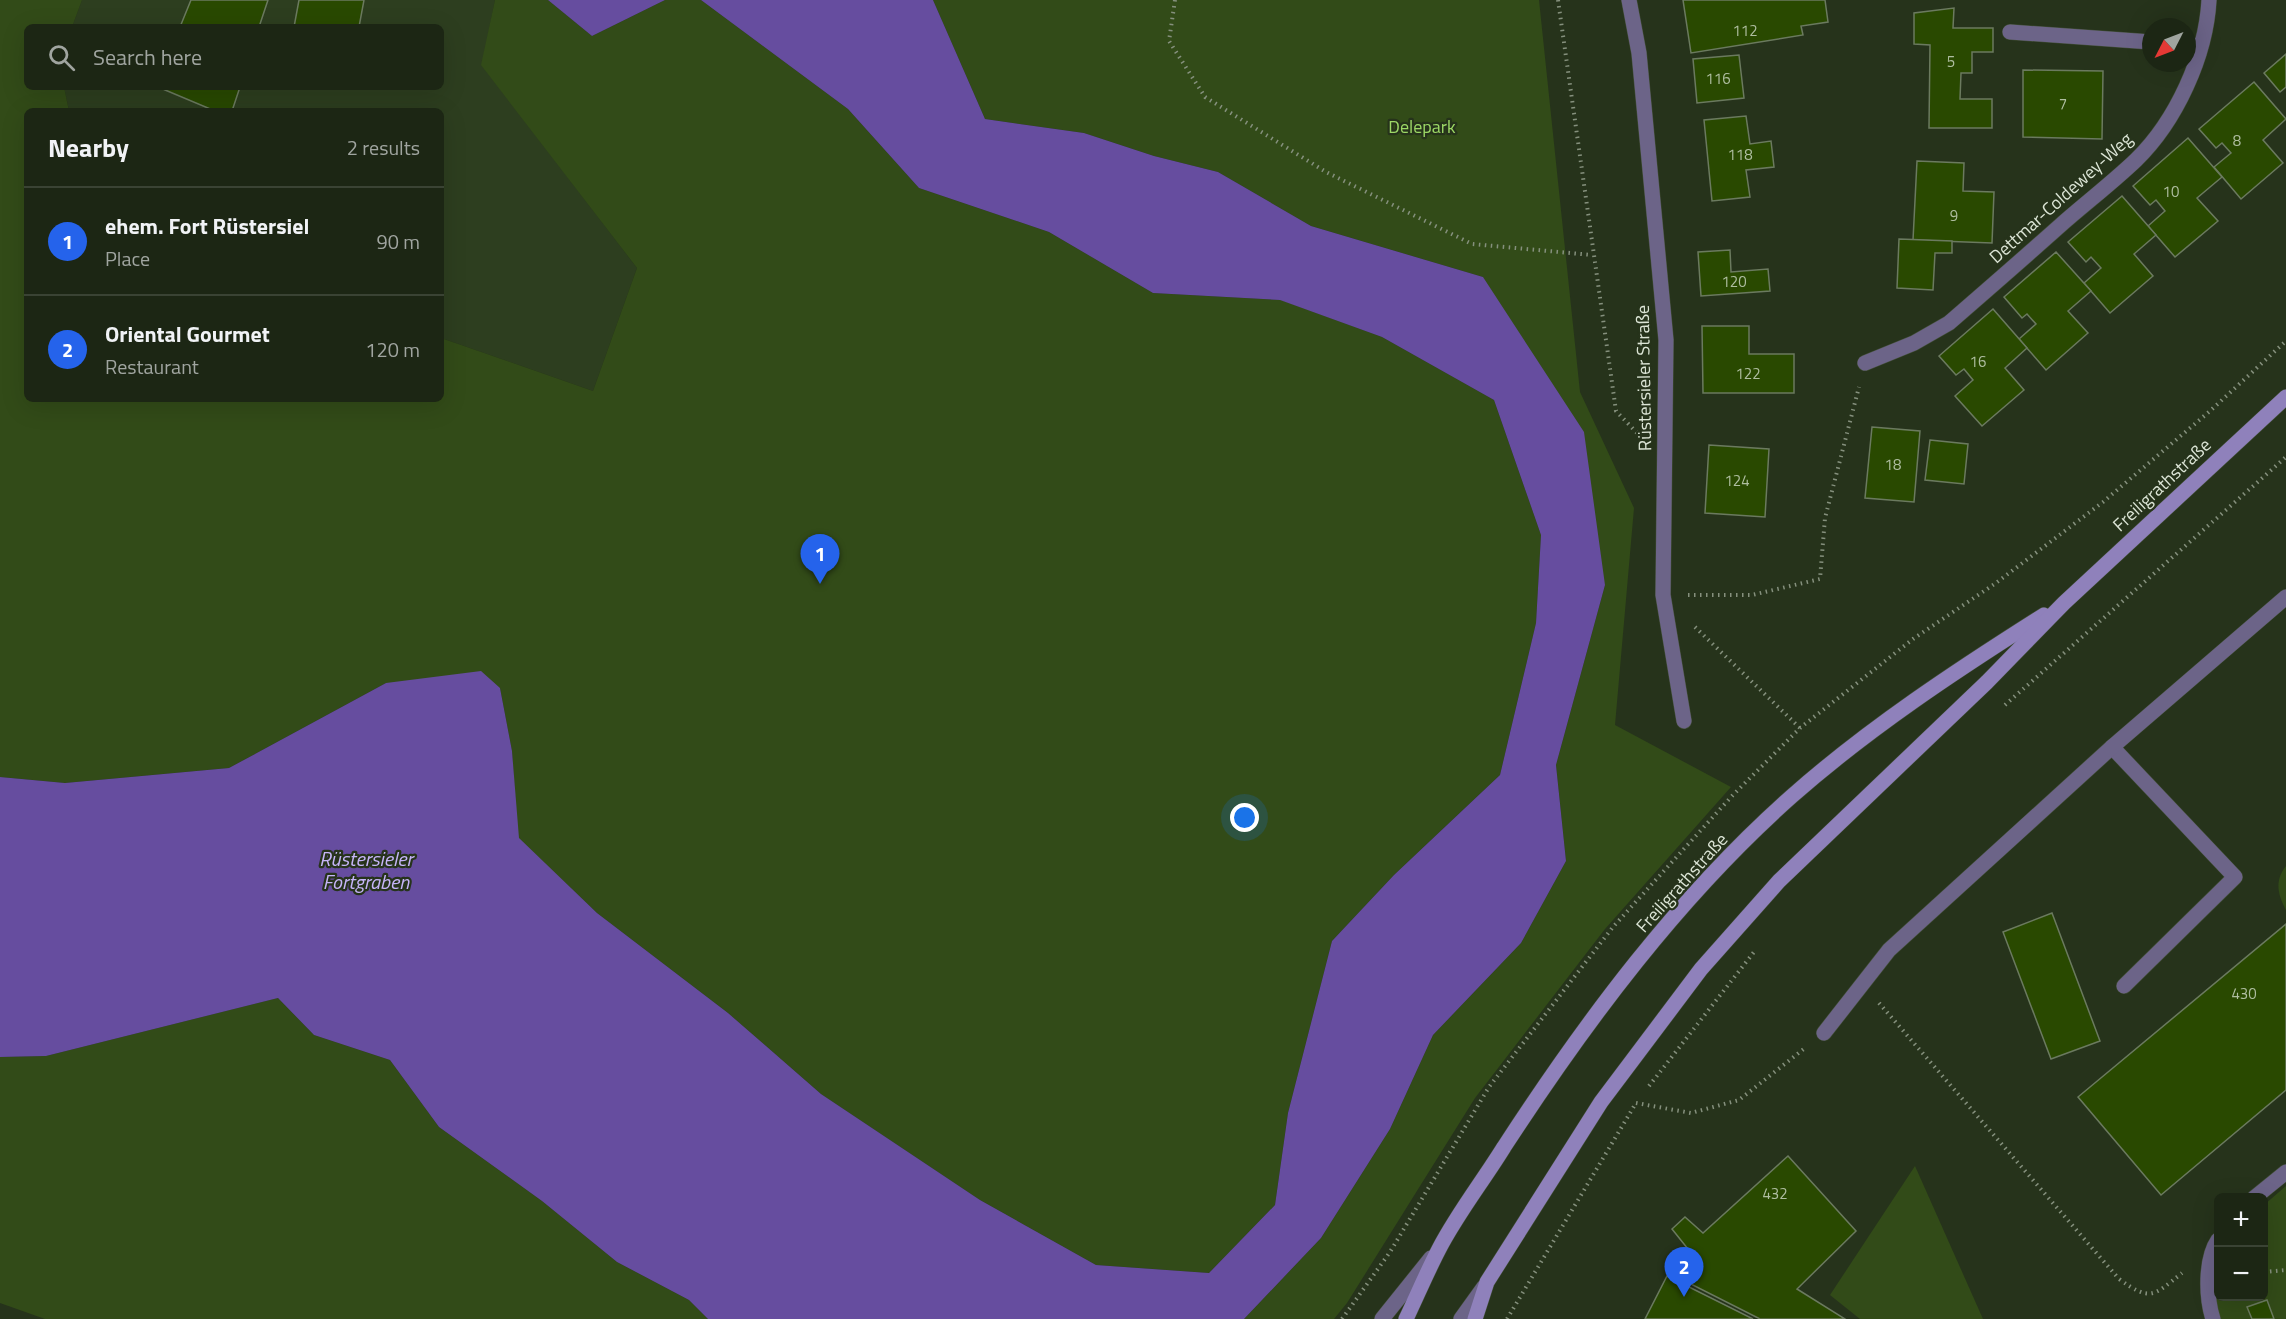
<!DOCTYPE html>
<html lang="en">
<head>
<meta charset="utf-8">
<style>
	body { margin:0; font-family:"Titillium Web",sans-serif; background:#293222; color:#f1f3f6 }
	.controls { position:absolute; right:18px; bottom:18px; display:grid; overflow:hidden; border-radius:9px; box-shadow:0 6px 24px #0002 }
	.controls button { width:54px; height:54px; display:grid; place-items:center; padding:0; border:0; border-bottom:2px solid #3a4334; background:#1c2614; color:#f1f3f6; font:30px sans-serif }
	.compass { position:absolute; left:2142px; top:18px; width:54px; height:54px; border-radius:50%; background:#1c2614; box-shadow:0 6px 24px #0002; rotate:228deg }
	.you { position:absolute; left:1245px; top:818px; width:21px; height:21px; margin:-15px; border:4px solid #fff; border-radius:50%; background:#1a73e8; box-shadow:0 0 0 9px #1a73e833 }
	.badge { display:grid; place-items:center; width:39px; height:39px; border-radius:50%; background:#2563eb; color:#fff; font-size:20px; font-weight:700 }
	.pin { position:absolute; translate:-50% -50px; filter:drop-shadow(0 2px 3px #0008) }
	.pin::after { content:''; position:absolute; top:32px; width:21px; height:18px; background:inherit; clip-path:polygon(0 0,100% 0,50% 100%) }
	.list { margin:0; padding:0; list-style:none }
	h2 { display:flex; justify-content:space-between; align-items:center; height:78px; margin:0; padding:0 24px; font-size:26px }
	h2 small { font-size:20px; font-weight:400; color:#a0a5a0 }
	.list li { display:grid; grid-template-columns:39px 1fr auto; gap:18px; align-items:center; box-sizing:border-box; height:108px; padding:0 24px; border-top:2px solid #3a4334 }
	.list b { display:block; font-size:22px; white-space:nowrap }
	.list p { margin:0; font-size:20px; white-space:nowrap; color:#a0a5a0 }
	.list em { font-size:20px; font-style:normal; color:#a0a5a0 }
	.icon { flex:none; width:33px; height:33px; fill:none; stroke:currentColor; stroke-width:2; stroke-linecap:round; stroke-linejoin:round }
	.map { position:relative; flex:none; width:2286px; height:1319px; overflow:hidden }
	.search { position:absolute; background:#1c2614; box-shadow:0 6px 24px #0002; left:24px; top:24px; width:420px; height:66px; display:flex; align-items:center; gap:15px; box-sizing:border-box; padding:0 21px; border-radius:9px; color:#a0a5a0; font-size:22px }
	.panel { position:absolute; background:#1c2614; box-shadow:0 6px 24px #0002; left:24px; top:108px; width:420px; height:294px; border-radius:9px }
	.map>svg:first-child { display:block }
	.built { fill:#2d3e1f }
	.green { fill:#324b18 }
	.water { fill:#664d9f }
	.building { fill:#294900; stroke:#6b7a5f; stroke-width:1.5 }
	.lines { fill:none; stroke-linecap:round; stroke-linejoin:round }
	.service-casing { stroke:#434f39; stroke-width:16 }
	.minor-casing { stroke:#434f39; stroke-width:16 }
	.tertiary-casing { stroke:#434f39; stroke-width:16 }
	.secondary-casing { stroke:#434f39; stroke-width:16 }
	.path { stroke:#85907d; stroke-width:4; stroke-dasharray:1.5 4.5; stroke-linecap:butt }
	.service { stroke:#6c6488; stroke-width:15 }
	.minor { stroke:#6c6488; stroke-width:15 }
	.tertiary { stroke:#6c6488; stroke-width:15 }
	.secondary { stroke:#8f81bb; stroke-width:15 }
	.labels { text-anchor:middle; stroke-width:4.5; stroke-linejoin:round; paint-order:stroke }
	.number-label { font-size:15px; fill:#afbea0 }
	.park-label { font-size:18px; fill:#9dd966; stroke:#26331b }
	.street-label { font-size:18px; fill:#dce5d6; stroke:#26331b }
	.water-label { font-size:20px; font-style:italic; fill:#c6b5f8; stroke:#26331b }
</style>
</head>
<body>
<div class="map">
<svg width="2286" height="1319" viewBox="0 0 2286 1319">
	<rect width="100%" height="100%" fill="#26331b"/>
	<path class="built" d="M82 0H495L482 65 637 268 593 391 441 338V111H69L64 87H441V27H72Z"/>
	<g class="green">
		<path d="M0 0H82L72 27H27V87H64L69 111H27V399H441V338L593 391 637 268 481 65 495 0H548L592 36 665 0H701L848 109 919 188 1049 232 1153 293 1281 300 1382 337 1494 400 1541 535 1536 623 1500 775 1394 875 1332 941 1288 1113 1275 1205 1209 1273 1096 1265 980 1200 821 1094 728 1013 597 913 518 838 512 751 500 688 386 683 229 768 65 783 0 777Z"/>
		<path d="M933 0H1539L1580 392 1634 508 1615 725 1731 787 1605 929 1475 1098 1347 1303 1334 1319H1244L1321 1238 1390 1129 1433 1035 1521 943 1566 861 1556 765 1605 585 1483 277 1311 226 1218 172 1154 156 1084 133 985 119Z"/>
		<path d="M2286 866V910C2278 895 2274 881 2286 866Z"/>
		<path d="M278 998 314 1035 390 1060 439 1127 542 1201 617 1262 689 1300 708 1319H45L0 1303V1057L46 1056Z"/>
		<path d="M1915 1166 1983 1319H1860L1830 1295Z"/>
		<path d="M2286 1186V1319H2219L2215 1304 2218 1277V1296H2264V1205Z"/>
	</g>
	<g class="water">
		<path d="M548 0H665L592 36Z"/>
		<path d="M701 0H933L985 119 1084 133 1154 156 1218 172 1311 226 1483 277 1584 432 1605 585 1556 765 1566 861 1521 943 1433 1035 1390 1129 1321 1238 1244 1319H708L689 1300 617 1262 542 1201 439 1127 390 1060 314 1035 278 998 46 1056 0 1057V777L65 783 229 768 386 683 481 671 500 688 512 751 519 838 597 913 728 1013 821 1094 980 1200 1096 1265 1209 1273 1275 1205 1288 1113 1332 941 1394 875 1500 775 1536 623 1541 535 1494 400 1382 337 1280 300 1153 293 1049 232 919 188 848 109Z"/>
	</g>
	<g class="building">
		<path d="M191 0H268L259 27H180Z"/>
		<path d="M299 0H364L359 27H294Z"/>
		<path d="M1683 0H1825L1828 22 1801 26 1803 35 1691 53Z"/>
		<path d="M1954 8 1953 28H1993V52H1972V73H1961L1960 99H1992V128H1929L1930 45 1914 44V13Z"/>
		<path d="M2286 54V87L2280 92 2264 73Z"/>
		<path d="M1739 55 1744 98 1697 103 1693 59Z"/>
		<path d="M2023 70 2103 71 2102 139 2023 137Z"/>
		<path d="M2254 82 2286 119 2263 140 2283 163 2241 199 2214 167 2231 153 2222 143 2216 148 2199 129Z"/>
		<path d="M158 87H240L232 111H215Z"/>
		<path d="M1746 116 1750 144 1771 141 1774 167 1746 170 1750 197 1712 201 1704 120Z"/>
		<path d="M2188 138 2222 177 2197 198 2218 221 2175 257 2148 226 2165 211 2156 200 2150 205 2133 186Z"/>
		<path d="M1917 161 1964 163 1963 191 1994 192 1992 243 1913 240Z"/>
		<path d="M2122 196 2156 235 2134 254 2153 276 2110 313 2084 283 2101 268 2091 257 2086 262 2068 242Z"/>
		<path d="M1899 239 1952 241V253H1935L1933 290 1897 288Z"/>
		<path d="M1730 250 1731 272 1768 269 1770 291 1701 296 1698 252Z"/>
		<path d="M2056 252 2091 291 2068 311 2088 333 2046 370 2019 339 2036 324 2027 314 2022 318 2004 297Z"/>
		<path d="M1993 309 2027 348 2005 368 2024 390 1982 426 1955 396 1973 380 1964 369 1956 375 1939 356Z"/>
		<path d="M1702 326H1749V354H1794V393H1703Z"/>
		<path d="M1872 427 1920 431 1914 502 1865 498Z"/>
		<path d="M1930 440 1968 444 1964 484 1925 480Z"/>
		<path d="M1709 445 1769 449 1765 517 1705 513Z"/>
		<path d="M2052 913 2100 1041 2051 1059 2003 932Z"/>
		<path d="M2286 924V1090L2161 1195 2078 1097Z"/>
		<path d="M1788 1156 1856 1231 1797 1289 1845 1319H1760L1669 1273 1688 1249 1672 1229 1685 1217 1703 1233Z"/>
		<path d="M1667 1276 1753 1319H1645Z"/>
		<path d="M2267 1300 2274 1319H2252L2247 1307Z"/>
	</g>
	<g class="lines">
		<defs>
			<g id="service">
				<path d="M2010 32 2151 42"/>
				<path d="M2187 45 2200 46"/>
				<path d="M2112 747 2235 877 2124 986"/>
				<path d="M1824 1033 1889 950 2112 747 2286 597"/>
				<path d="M2254 1198 2286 1172"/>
				<path d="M2213 1319C2206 1298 2205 1259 2218 1240"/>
			</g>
			<g id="minor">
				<path d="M1629 0 1639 53 1666 340 1663 595 1684 721"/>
				<path d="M1865 363 1914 343 1949 323C1987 290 2025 257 2063 223 2087 202 2113 182 2136 160 2176 121 2206 56 2209 0"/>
			</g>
			<g id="tertiary">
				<path d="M1382 1319 1431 1258"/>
				<path d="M1461 1319 1484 1287"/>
			</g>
			<g id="secondary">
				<path d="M1406 1319C1417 1296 1427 1272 1439 1249 1457 1214 1483 1181 1504 1147 1586 1021 1679 896 1792 796 1869 728 1957 670 2044 615"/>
				<path d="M1475 1319 1487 1282 1601 1102 1701 969 1779 881 1987 682 2064 603 2286 397"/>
			</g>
		</defs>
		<use href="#service" class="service-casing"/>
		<use href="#minor" class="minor-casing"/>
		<use href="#tertiary" class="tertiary-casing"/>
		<use href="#secondary" class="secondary-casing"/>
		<g class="path">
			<path d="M1175 0 1169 41 1205 97 1326 172 1472 244 1592 255"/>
			<path d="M1558 0 1616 411 1638 434"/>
			<path d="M1688 595H1752L1820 579 1825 518 1859 387"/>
			<path d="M1695 627 1800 728"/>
			<path d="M2005 705 2286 457"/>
			<path d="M1879 1003 2119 1279C2151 1302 2153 1296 2182 1273"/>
			<path d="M1649 1086 1754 952"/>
			<path d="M1636 1103 1691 1113 1739 1100 1805 1048"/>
			<path d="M2264 1272 2286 1270"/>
			<path d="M1342 1319 1390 1252 1489 1087 1613 927 1732 796 1800 728 1913 639 1996 583 2103 502 2210 411 2286 341"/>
			<path d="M1507 1319 1636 1103"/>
		</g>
		<use href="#service" class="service"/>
		<use href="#minor" class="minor"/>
		<use href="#tertiary" class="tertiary"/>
		<use href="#secondary" class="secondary"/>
	</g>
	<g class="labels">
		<g class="number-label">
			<text x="1745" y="36">112</text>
			<text x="1951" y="67">5</text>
			<text x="1718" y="84">116</text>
			<text x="2063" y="109">7</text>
			<text x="2237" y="146">8</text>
			<text x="1740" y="160">118</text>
			<text x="2171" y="197">10</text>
			<text x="1954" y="221">9</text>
			<text x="1734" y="287">120</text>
			<text x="1978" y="367">16</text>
			<text x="1748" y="379">122</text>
			<text x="1893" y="470">18</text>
			<text x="1737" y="486">124</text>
			<text x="2244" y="999">430</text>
			<text x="1775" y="1199">432</text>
		</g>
		<g class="park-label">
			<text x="1422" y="133">Delepark</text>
		</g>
		<g class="street-label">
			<text transform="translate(2061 198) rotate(-42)" y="6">Dettmar-Coldewey-Weg</text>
			<text transform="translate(1644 378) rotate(-91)" y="6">Rüstersieler Straße</text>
			<text transform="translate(2162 485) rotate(-43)" y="6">Freiligrathstraße</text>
			<text transform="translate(1682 883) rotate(-48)" y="6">Freiligrathstraße</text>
		</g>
		<g class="water-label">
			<text x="366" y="866">Rüstersieler<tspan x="366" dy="23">Fortgraben</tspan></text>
		</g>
	</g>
</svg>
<div class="controls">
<button>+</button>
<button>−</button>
</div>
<svg class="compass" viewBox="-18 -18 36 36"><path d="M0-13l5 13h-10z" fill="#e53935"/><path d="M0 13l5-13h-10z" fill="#a0a5a0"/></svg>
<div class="you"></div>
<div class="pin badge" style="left:820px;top:584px">1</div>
<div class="pin badge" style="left:1684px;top:1297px">2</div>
<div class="search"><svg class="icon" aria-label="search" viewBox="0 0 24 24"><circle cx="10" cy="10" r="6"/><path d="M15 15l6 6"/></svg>Search here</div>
<section class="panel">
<h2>Nearby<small>2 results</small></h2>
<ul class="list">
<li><span class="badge">1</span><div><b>ehem. Fort Rüstersiel</b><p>Place</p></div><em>90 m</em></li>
<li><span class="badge">2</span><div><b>Oriental Gourmet</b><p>Restaurant</p></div><em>120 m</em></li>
</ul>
</section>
</div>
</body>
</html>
